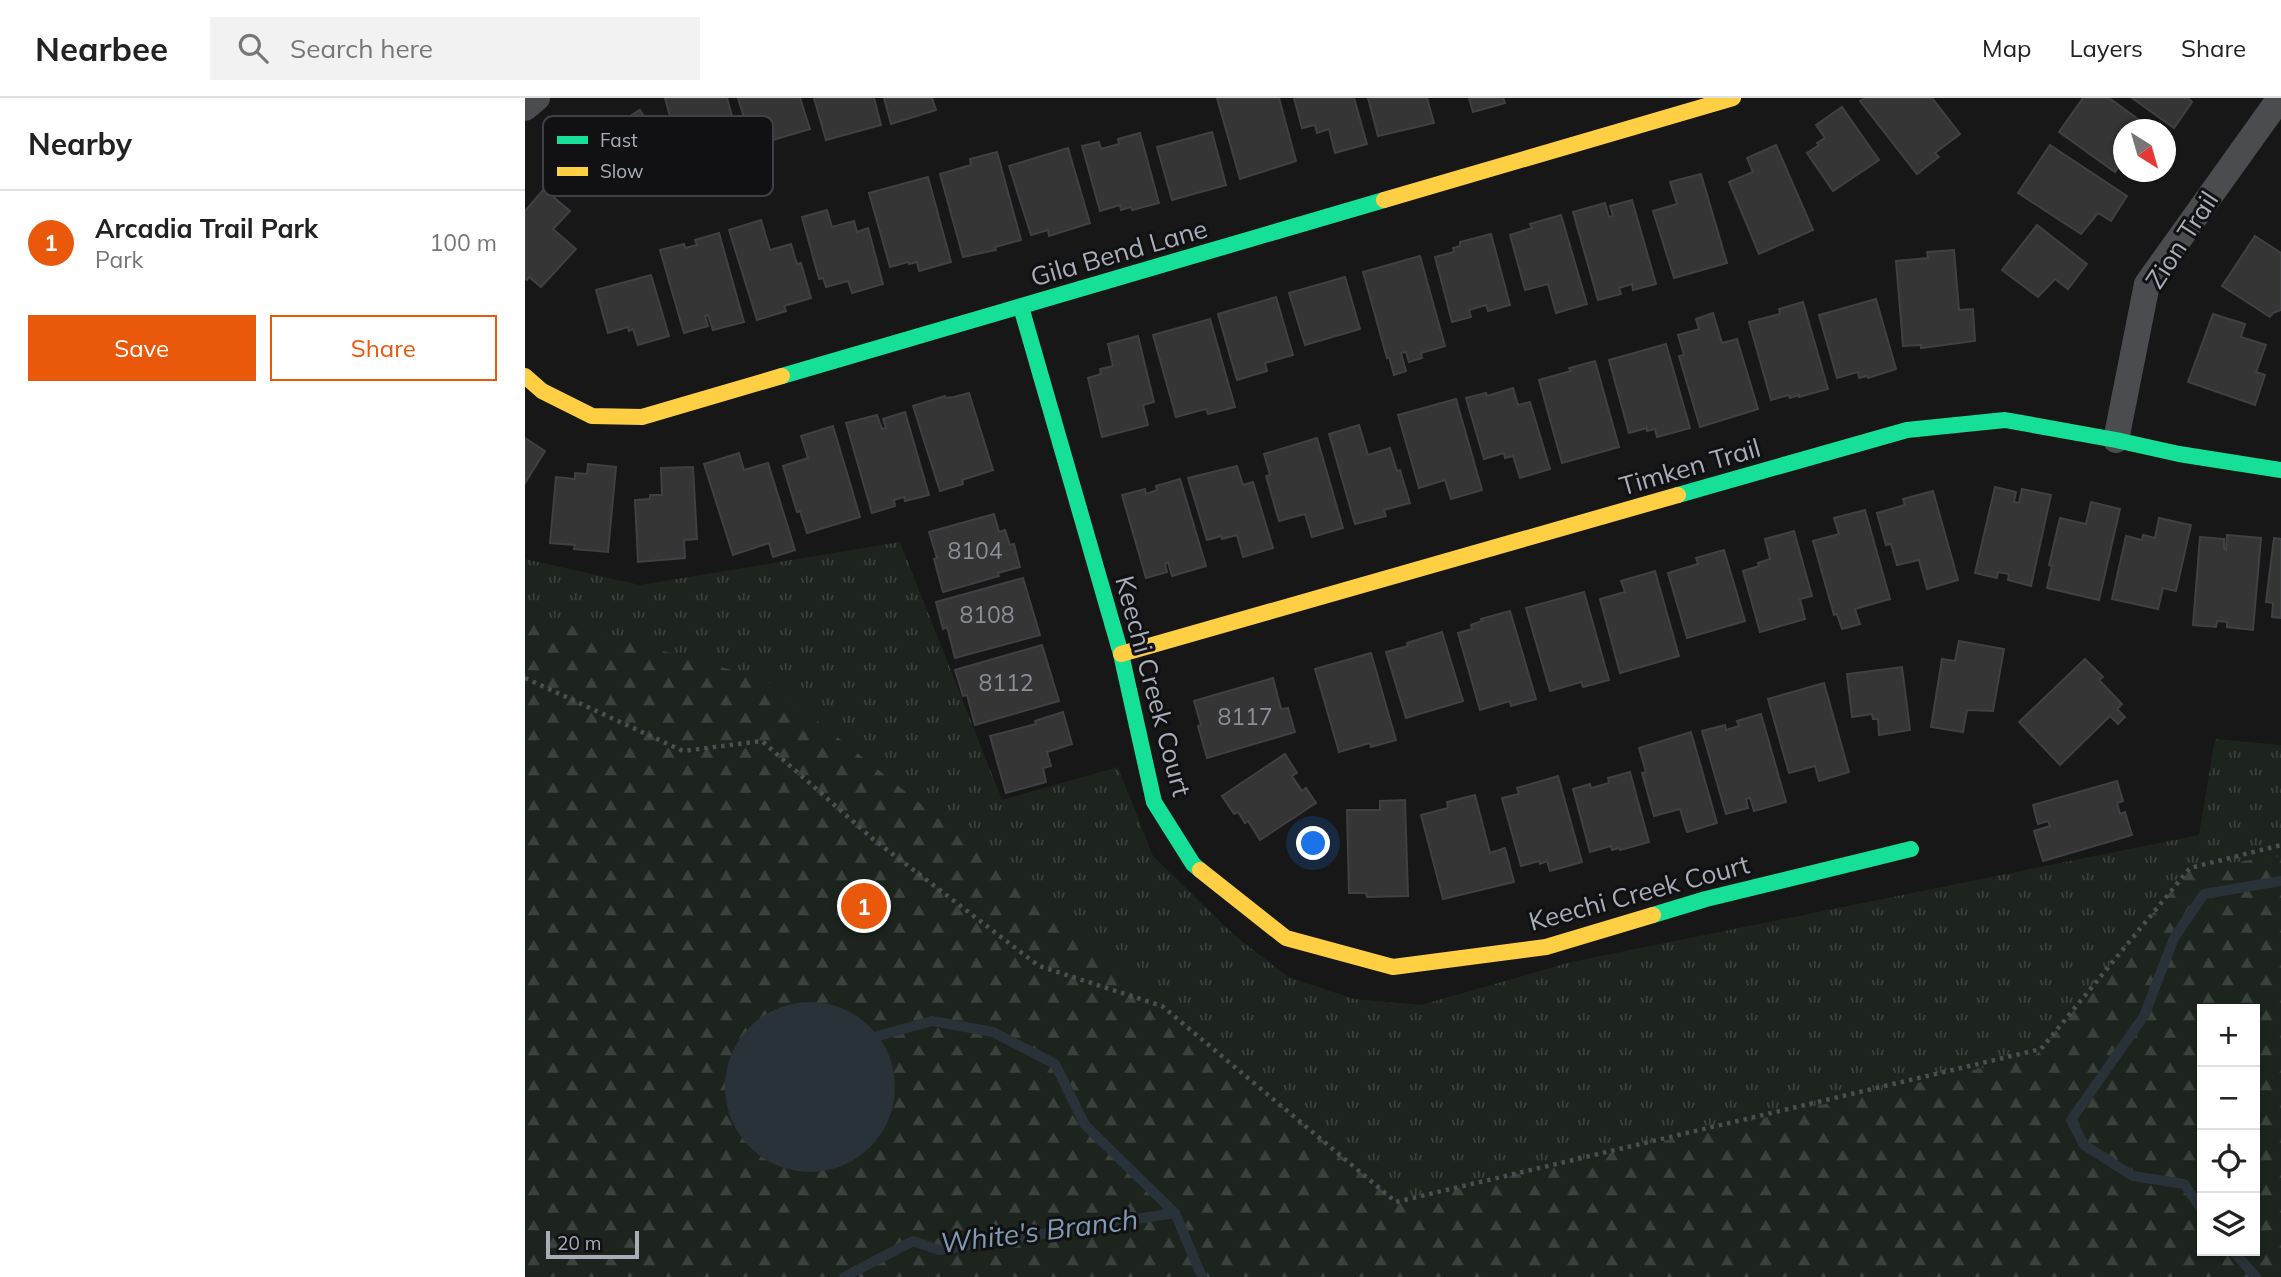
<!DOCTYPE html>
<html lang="en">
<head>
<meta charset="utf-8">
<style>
	body { margin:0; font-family:Mulish,sans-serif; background:#f2f2f2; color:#222 }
	.controls { position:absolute; right:21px; bottom:21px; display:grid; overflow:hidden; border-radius:0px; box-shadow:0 2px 5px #0004 }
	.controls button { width:63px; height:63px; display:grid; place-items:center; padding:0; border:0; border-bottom:2px solid #e0e0e0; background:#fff; color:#222; font:35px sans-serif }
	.compass { position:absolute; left:1588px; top:21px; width:63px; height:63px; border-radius:50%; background:#fff; box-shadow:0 2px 5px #0004; rotate:143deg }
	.scale { position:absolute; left:21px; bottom:18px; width:93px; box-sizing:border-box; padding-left:7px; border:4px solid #a8adb8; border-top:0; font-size:19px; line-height:24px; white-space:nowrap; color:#a8adb8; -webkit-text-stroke:5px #111113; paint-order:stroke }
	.you { position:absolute; left:789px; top:746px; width:24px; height:24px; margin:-18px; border:5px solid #fff; border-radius:50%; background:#1a73e8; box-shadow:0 0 0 10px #1a73e833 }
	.badge { display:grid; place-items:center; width:46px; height:46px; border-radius:50%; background:#ea580c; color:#fff; font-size:23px; font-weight:700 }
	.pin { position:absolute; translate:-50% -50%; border:4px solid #fff; box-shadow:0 2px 7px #0006 }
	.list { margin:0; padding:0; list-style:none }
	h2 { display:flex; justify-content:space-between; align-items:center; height:91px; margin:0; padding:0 28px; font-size:30px }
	h2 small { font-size:23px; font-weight:400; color:#767676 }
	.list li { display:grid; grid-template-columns:46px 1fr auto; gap:21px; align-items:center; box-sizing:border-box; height:105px; padding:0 28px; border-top:2px solid #e0e0e0 }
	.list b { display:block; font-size:26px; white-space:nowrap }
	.list p { margin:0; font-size:23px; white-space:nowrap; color:#767676 }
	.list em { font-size:23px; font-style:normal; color:#767676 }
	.actions { display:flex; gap:14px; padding:21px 28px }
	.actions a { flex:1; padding:16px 0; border:2px solid #ea580c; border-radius:0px; text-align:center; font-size:24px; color:#ea580c }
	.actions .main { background:#ea580c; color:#fff }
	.icon { flex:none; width:38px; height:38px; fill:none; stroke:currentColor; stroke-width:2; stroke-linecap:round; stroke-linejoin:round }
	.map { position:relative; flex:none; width:1756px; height:1179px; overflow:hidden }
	header { display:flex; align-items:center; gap:42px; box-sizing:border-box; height:98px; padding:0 35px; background:#fff; border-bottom:2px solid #e0e0e0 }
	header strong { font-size:33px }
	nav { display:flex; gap:38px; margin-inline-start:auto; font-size:24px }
	.search { width:490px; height:63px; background:#f2f2f2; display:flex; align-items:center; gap:18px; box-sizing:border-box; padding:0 24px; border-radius:0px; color:#767676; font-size:26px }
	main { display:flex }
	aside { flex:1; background:#fff }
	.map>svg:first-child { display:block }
	.grass { fill:url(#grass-tufts); fill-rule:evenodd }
	.forest { fill:url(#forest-firs); fill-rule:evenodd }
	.water { fill:#2a3239 }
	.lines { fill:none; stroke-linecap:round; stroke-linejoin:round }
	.stream { stroke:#2a3239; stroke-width:10 }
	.building { fill:#353536; stroke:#3f4043; stroke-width:2 }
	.path { stroke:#4d4e52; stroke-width:4.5; stroke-dasharray:3.5 5; stroke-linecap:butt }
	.street { stroke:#4b4c50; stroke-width:26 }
	.fast { stroke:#16e098; stroke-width:16 }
	.slow { stroke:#ffcf43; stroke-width:16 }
	.labels { text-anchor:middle; stroke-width:6; stroke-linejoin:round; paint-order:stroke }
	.number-label { font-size:23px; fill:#8b8f98 }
	.street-label { font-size:26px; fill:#a8adb8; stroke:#111113 }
	.water-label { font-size:28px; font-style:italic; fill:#7f9bb3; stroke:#111113 }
	.key { fill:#111113; stroke:#3e4045; stroke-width:2 }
	.key-label { font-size:19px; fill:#a8adb8 }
</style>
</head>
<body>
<header>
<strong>Nearbee</strong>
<div class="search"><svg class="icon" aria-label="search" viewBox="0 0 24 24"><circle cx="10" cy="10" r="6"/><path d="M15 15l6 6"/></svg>Search here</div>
<nav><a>Map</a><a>Layers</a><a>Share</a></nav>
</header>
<main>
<aside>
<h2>Nearby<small></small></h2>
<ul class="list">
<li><span class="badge">1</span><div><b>Arcadia Trail Park</b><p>Park</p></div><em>100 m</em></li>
</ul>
<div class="actions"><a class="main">Save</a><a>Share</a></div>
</aside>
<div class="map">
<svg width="1756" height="1179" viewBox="0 0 1756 1179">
	<defs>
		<pattern id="grass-tufts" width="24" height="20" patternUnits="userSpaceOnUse" patternTransform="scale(1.75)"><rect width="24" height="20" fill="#1d241e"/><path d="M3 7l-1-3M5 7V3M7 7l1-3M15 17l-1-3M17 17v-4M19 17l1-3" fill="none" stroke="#3b413d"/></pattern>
		<pattern id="forest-firs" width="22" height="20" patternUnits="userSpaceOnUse" patternTransform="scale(1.75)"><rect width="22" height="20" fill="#1d241e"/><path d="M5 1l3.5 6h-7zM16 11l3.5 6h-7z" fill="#3b413d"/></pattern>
	</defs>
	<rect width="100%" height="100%" fill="#171717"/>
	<path class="grass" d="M375 444 477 702 593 669 628 758 709 837 763 879 829 901 896 907 1046 864 1674 737 1690 641 1756 647V1179H0V461L115 487ZM1677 911H1730V1153H1677Z"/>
	<path class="forest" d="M0 515 240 581 407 715 871 1104 1510 958 1665 770 1756 758V1179H0ZM1677 911H1730V1153H1677Z"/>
	<circle class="water" cx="285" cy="989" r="85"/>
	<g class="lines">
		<g class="stream">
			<path d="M346 940 407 923 468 934 530 966 560 1027 650 1115 677 1179"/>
			<path d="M1677 1112 1659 1086 1608 1078 1559 1047 1546 1022 1619 918 1649 840 1679 796 1756 783"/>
			<path d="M1708 1153 1731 1179"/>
			<path d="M319 1179 388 1143 414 1152 650 1115"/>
		</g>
	</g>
	<g class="building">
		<path d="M140 0H202L220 65 188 73 190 80 164 87Z"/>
		<path d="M213 0H275L285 31 228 48Z"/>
		<path d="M289 0H349L356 27 301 42Z"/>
		<path d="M359 0H407L411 12 366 26Z"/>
		<path d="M692 0H754L771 63 715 81Z"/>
		<path d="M769 0H829L842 46 810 55 804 31 792 35 790 27 777 30Z"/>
		<path d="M843 0H902L909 25 853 38Z"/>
		<path d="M944 0H978L980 5 948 14Z"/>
		<path d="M1340 0H1407L1435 36 1410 55 1414 59 1392 76 1335 3Z"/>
		<path d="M1558 0H1584L1628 32H1598V62L1590 74 1534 34Z"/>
		<path d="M1607 0H1663L1667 4 1649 30Z"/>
		<path d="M1317 9 1354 62 1308 93 1282 55 1294 47 1292 45 1300 40 1291 27Z"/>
		<path d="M115 12 144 59 94 90 65 43Z"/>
		<path d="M687 34 701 87 647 102 632 49Z"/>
		<path d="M615 35 634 105 607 112 606 109 596 112 595 107 575 113 557 48 574 44 576 51 594 46 593 41Z"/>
		<path d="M1251 47 1288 132 1234 156 1204 84 1228 74 1222 60Z"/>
		<path d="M1525 47 1602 98 1586 123 1573 115 1556 136 1493 95Z"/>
		<path d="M543 50 565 125 524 138 523 132 506 137 484 68Z"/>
		<path d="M472 54 496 142 470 149 471 152 438 159 415 76 446 67 445 61Z"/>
		<path d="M1176 76 1202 165 1149 180 1128 113 1152 106 1145 84Z"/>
		<path d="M403 79 426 164 394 173 392 164 384 166 383 164 365 169 344 95Z"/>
		<path d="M19 91 45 113 28 131 51 151 16 189 4 179 2 182 0 180V113Z"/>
		<path d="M1107 102 1131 186 1108 192 1107 186 1094 190 1096 196 1073 202 1048 114 1080 105 1084 119 1088 118 1085 108Z"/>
		<path d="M302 112 307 129 329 123 332 134 343 130 358 186 327 195 323 183 301 189 298 180 294 181 277 119Z"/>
		<path d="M1036 117 1062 206 1031 215 1023 186 1000 192 985 137 1007 130 1005 126Z"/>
		<path d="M236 122 245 152 266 146 272 166 276 165 286 200 259 208 261 213 232 222 204 132Z"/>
		<path d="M1512 127 1562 166 1543 191 1530 181 1513 199 1477 172Z"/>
		<path d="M194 135 219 224 188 232 183 217 180 218 183 228 159 235 135 152 159 146 160 150 172 147 170 142Z"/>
		<path d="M966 136 985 207 963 213 961 207 944 212 946 219 927 224 910 159 929 154 928 150 935 148V144Z"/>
		<path d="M1730 138 1756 155V212L1748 215 1745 219 1697 188Z"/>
		<path d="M1429 152 1434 212 1448 211 1450 243 1396 250V247L1378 248 1371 163 1403 160 1402 154Z"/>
		<path d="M895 158 920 248 896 255 897 260 884 264 881 254 876 255 881 273 869 277 864 259 862 260 838 174Z"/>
		<path d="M126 177 144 238 113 247 108 231 104 233 103 229 83 235 71 192Z"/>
		<path d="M820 179 835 231 780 247 764 195Z"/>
		<path d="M751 199 768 257 740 265 742 273 712 282 693 216Z"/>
		<path d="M1351 201 1371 271 1343 280 1342 278 1334 280 1333 274 1312 280 1294 217Z"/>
		<path d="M1278 204 1303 291 1274 299V297L1265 300 1264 297 1246 302 1224 224 1255 216 1254 211Z"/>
		<path d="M1188 215 1197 245 1212 241 1233 311 1175 329 1154 258 1159 257 1153 237 1174 231 1171 221Z"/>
		<path d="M1688 216 1720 226 1716 239 1741 247 1731 274 1740 277 1730 307 1663 284Z"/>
		<path d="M685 221 710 309 683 316 681 311 651 319 628 237Z"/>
		<path d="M613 238 629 304 618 307 623 327 577 339 563 280 576 276 575 271 588 268 583 246Z"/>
		<path d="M1141 246 1165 330 1132 339 1130 331 1122 333V330L1104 335 1084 262Z"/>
		<path d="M1070 263 1094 349 1037 365 1014 282 1046 273 1044 270Z"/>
		<path d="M988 290 993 307 1005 304 1025 371 995 380 988 358 980 360 979 355 959 361 941 300 961 295 962 298Z"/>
		<path d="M444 295 468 372 437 382 438 386 415 393 388 308 420 298 421 300 429 299Z"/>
		<path d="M931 301 957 392 926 401 920 382 894 390 873 317Z"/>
		<path d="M380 314 404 397 380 403 379 399 369 402 370 408 347 415 321 325 352 317 357 331 361 330 358 321Z"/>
		<path d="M834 327 843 357 865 350 872 373 875 372 885 405 859 412 861 418 830 426 804 336Z"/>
		<path d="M308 328 335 419 282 435 275 413 272 414 258 368 283 360 276 338Z"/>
		<path d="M0 340 20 353 0 385Z"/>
		<path d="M792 340 818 430 787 439 780 416 754 423 741 378 745 377 739 356Z"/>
		<path d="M214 355 219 372 243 365 270 452 248 459 244 445 208 457 179 366Z"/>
		<path d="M63 366 91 369 83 454 49 451 50 447 25 445 31 379 50 381V375L62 376Z"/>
		<path d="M712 368 718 387 728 384 748 450 718 459 712 437 697 441 696 438 682 442 663 380Z"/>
		<path d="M168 369 172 441 159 442 160 460 113 464 110 402 125 401V397H137L136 370Z"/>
		<path d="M655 381 681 468 647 478 643 464 640 466 642 474 621 480 597 397 620 391 621 396 632 392 631 388Z"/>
		<path d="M1470 389 1491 394 1489 404 1494 405 1497 391 1526 397 1506 488 1483 482 1484 476 1473 474 1472 480 1450 475Z"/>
		<path d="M1408 393 1433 482 1402 491 1394 462 1372 467 1366 446 1361 447 1352 415 1380 407 1378 401Z"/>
		<path d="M1566 404 1595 411 1574 502 1522 490 1527 468 1524 467 1535 420 1561 426Z"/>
		<path d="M1340 412 1365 501 1330 511 1335 526 1317 531 1312 516 1309 517 1288 443 1314 436 1309 420Z"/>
		<path d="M469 416 474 434 480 432 485 447 489 446 495 469 473 475 474 478 418 494 409 461 412 460 404 434Z"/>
		<path d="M1634 420 1666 427 1651 493 1638 490 1633 511 1587 501 1601 438 1617 442 1618 437 1630 440Z"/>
		<path d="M1269 433 1287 498 1275 501 1280 521 1235 534 1218 473 1234 468 1233 465 1245 461 1240 441Z"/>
		<path d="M1702 437 1736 440 1728 532 1702 529V524L1692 523 1691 529 1668 527 1675 439 1699 441V451L1701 452Z"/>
		<path d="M1749 440 1756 441V520L1747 519 1748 505 1741 504Z"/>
		<path d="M1199 452 1220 523 1162 540 1143 475 1173 466 1171 460Z"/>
		<path d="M1130 473 1154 558 1095 575 1075 501 1100 494 1096 483Z"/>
		<path d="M498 480 515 537 430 560 422 529 418 531 411 504Z"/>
		<path d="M1059 494 1084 582 1058 589 1056 584 1025 593 1001 510Z"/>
		<path d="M985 513 1011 601 986 608 985 603 955 612 933 535 947 531 946 527 957 523 956 521Z"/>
		<path d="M917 534 938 603 881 620 861 554 883 548 882 545Z"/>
		<path d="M1434 543 1479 551 1468 613 1442 612 1438 634 1406 629 1417 561 1430 563Z"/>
		<path d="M517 547 534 603 450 627 442 597 438 598 430 572Z"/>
		<path d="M846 555 871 642 846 649 845 645 814 654 790 571Z"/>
		<path d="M1560 561 1578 579 1574 582 1597 606 1592 611 1600 619 1593 626 1585 618 1535 667 1494 624Z"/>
		<path d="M1377 569 1385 632 1354 637 1353 621H1348L1347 616 1327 619 1322 576Z"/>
		<path d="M748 580 756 611 763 610 770 634 682 660 673 628 676 627 669 603Z"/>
		<path d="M1299 585 1324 674 1294 683 1290 668 1264 675 1243 601Z"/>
		<path d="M538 614 547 646 522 654 526 668 518 670 521 684 481 695 465 638 511 626 510 623Z"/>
		<path d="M1236 616 1261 704 1229 713 1225 700 1221 701 1223 710 1201 716 1177 633 1200 627 1201 632 1214 628 1212 623Z"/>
		<path d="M1166 634 1192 725 1162 734 1155 711 1129 718 1117 675 1121 674 1114 650Z"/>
		<path d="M760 656 772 675 767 678 777 693 781 690 791 705 735 742 723 723 720 725 713 714 709 716 697 698Z"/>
		<path d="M1105 674 1124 744 1095 752 1094 750 1087 752 1086 748 1065 754 1048 691 1065 686 1066 690 1084 685 1083 680Z"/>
		<path d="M1033 678 1057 764 1025 773 1022 763 1015 766 1014 763 996 768 977 700 994 696 992 690Z"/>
		<path d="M1592 683 1598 703 1592 705 1595 716 1600 714 1607 737 1518 763 1509 733 1525 728 1523 723 1513 726 1508 707Z"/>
		<path d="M950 697 965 755 980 750 989 784 918 801 896 717 923 710 922 704Z"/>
		<path d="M880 702 883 798 842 799 841 795H824L822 712H855V703Z"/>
	</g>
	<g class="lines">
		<path class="path" d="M0 580 158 653 237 643 348 741 514 868 637 908 871 1104 1516 951 1665 770 1756 747"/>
		<g class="street">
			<path d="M0 10 12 0"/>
			<path d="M1591 342 1622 186 1755 0"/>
		</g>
		<g class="fast">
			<path d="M496 209 596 556 629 704 668 766 675 772"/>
			<path d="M257 278 859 102"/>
			<path d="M1153 397 1382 332 1480 322 1591 342 1654 356 1756 372"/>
			<path d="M1128 817 1181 801 1386 751"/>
		</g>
		<g class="slow">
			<path d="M859 102 1208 0"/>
			<path d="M0 278 17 293 67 318 117 319 257 278"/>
			<path d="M596 556 1153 397"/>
			<path d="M675 772 761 840 868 869 1021 849 1128 817"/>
		</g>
	</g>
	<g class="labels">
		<g class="number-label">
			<text x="450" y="461">8104</text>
			<text x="462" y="525">8108</text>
			<text x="481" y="593">8112</text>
			<text x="720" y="627">8117</text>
		</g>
		<g class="street-label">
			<text transform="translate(1657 142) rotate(-57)" y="9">Zion Trail</text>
			<text transform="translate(594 155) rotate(-16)" y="9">Gila Bend Lane</text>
			<text transform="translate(1165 369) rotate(-16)" y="9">Timken Trail</text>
			<text transform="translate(628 588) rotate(75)" y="9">Keechi Creek Court</text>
			<text transform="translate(1114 795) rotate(-15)" y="9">Keechi Creek Court</text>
		</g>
		<g class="water-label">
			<text transform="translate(514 1133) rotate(-7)" y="10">White's Branch</text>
		</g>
	</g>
	<rect x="18" y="18" width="230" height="80" rx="10" class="key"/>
	<rect x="32" y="38" width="31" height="8" fill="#16e098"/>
	<rect x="32" y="69" width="31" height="9" fill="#ffcf43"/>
	<g class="key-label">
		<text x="75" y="49">Fast</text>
		<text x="75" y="80">Slow</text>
	</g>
</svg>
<div class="controls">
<button>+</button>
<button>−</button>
<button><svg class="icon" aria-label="locate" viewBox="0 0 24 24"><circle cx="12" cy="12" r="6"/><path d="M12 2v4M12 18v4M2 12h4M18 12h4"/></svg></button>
<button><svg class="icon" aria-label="layers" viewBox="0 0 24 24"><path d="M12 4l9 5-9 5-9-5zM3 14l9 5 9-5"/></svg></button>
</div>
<svg class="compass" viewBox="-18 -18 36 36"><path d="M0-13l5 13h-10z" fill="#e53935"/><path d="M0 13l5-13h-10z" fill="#767676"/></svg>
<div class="scale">20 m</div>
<div class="you"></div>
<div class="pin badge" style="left:339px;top:808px">1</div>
</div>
</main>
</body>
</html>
